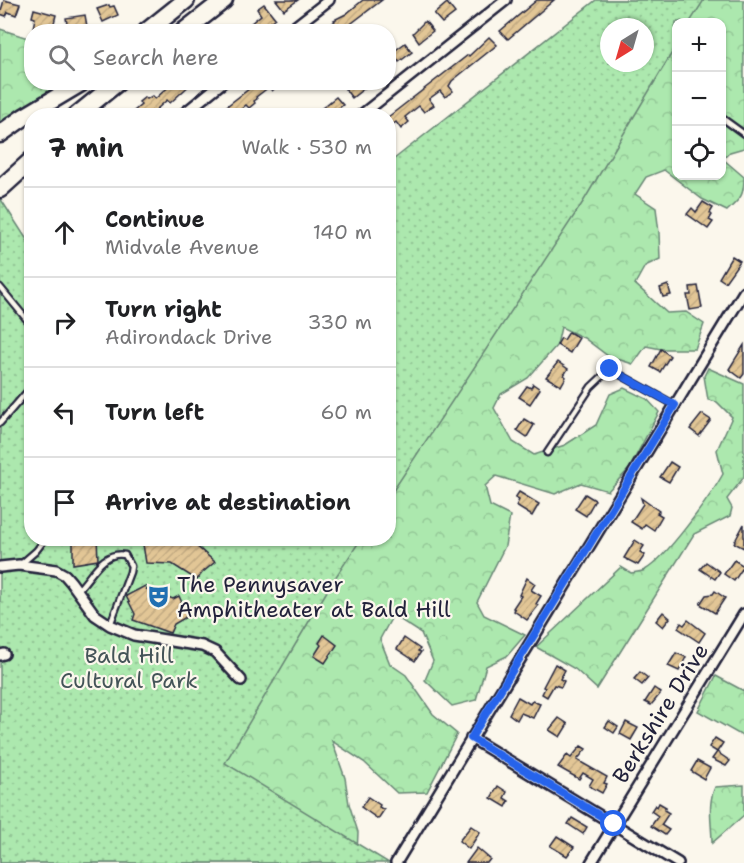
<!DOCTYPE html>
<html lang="en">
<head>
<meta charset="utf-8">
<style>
	body { margin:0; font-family:"Shantell Sans",sans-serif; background:#f6f6f6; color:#202124 }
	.controls { position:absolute; right:18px; top:18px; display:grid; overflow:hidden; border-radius:12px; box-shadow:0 2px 4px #0004 }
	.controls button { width:54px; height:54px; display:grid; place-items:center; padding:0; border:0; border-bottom:2px solid #e0e0e0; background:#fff; color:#202124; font:30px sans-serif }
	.compass { position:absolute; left:600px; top:18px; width:54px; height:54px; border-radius:50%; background:#fff; box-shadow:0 2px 4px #0004; rotate:217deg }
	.stop { position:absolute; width:18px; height:18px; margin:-14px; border:4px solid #2563eb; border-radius:50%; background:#fff }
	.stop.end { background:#2563eb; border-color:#fff; box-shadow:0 2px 6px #0008 }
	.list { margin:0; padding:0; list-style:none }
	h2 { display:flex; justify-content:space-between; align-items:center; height:78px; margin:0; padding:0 24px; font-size:26px }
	h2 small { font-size:20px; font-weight:400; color:#757577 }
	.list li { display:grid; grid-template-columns:39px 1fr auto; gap:18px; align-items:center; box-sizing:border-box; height:90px; padding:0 24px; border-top:2px solid #e0e0e0 }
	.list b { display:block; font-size:22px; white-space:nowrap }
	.list p { margin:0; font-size:20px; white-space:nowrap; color:#757577 }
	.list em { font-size:20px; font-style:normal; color:#757577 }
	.icon { flex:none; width:33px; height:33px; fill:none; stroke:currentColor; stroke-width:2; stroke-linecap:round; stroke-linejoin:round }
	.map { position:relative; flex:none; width:744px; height:863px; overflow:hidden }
	.search { position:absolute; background:#fff; box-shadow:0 2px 4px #0004; left:24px; top:24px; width:372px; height:66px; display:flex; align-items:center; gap:15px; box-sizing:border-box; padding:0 21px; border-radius:24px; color:#757577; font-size:22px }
	.panel { position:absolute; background:#fff; box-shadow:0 2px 4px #0004; left:24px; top:108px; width:372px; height:438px; border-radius:24px }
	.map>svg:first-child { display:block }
	.forest { fill:url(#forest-crowns); stroke:#678574; stroke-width:1.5; fill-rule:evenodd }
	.park { fill:url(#park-dots); stroke:#678574; stroke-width:1.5; fill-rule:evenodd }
	.building { fill:url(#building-hatch); stroke:#22223b; stroke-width:1.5 }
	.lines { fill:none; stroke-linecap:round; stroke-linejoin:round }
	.lane-casing { stroke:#22223b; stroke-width:9 }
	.street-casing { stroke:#22223b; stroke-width:14 }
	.highway-casing { stroke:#22223b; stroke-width:21 }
	.lane { stroke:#fbf7ec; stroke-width:4.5 }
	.street { stroke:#fbf7ec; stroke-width:9 }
	.highway { stroke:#fbf7ec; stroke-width:16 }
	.route { stroke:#2563eb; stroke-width:8 }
	.labels { text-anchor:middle; stroke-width:4.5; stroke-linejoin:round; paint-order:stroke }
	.poi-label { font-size:22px; fill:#22223b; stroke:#fbf7ec; text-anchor:start }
	.park-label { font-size:22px; fill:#445458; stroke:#fbf7ec }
	.street-label { font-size:22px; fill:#22223b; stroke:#fbf7ec }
</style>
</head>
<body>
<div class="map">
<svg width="744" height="863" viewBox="0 0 744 863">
	<defs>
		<pattern id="forest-crowns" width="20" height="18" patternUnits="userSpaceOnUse" patternTransform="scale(1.5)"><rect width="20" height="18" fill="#ace8ae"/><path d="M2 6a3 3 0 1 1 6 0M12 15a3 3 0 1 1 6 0" fill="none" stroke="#94c797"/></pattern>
		<pattern id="park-dots" width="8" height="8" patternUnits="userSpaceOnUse" patternTransform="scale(1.5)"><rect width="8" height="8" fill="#ace8ae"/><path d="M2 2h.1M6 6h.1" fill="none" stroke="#94c797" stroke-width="1.8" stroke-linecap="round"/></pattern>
		<pattern id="building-hatch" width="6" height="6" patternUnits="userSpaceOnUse" patternTransform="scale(1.5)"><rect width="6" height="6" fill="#e2c696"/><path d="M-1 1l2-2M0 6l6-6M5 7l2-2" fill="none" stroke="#c2aa82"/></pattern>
	</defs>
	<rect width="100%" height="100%" fill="#fbf7ec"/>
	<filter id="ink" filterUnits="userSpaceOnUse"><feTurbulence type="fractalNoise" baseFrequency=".0167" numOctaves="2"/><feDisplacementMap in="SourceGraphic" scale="12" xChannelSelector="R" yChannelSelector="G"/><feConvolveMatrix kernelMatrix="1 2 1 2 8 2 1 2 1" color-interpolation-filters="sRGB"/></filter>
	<g filter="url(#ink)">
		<g class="forest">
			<path d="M602 0H744V148L730 152 723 159 744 177C744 196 741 198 727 211L702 199 664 170 646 177 635 194 656 208 659 233 660 259 645 266 635 284 667 313 686 312 704 324 695 349H661L646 346 633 364 608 356 584 338 561 327 557 345 528 378 501 394 494 408 513 442 534 455 565 445 596 425 610 394 624 388 647 399 659 412 629 469 608 491 581 483 555 494 496 476 485 486 490 506 510 516 505 546 477 602 484 615 525 635 507 656 486 666 476 700 452 706 425 680 433 661 421 633 393 615 380 639 390 664 406 675 433 714 457 734 427 792 397 793 364 762 332 741 345 778 349 804 358 832 357 854 354 863H0V798L255 539 388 538 389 171ZM676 22H722V176H676ZM609 27H645V63H609Z"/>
			<path d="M0 29 31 39 32 82 60 83 19 115 0 123Z"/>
			<path d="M708 368 744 384V477L727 499 732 508 730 516 694 534 597 689 575 669 536 647 621 567 631 573C635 572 641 572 645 570 665 559 711 496 723 474L717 450 732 417 717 402 708 400 704 376Z"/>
			<path d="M716 676 744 691V737L698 711Z"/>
			<path d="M744 785V815L712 843C712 825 707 804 715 787Z"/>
		</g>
		<g class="park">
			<path d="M596 0H704L690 22H676V46L583 202 389 497V163ZM609 27H645V63H609Z"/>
			<path d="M0 198 31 246 32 538 361 539 333 581 225 763 389 863H0Z"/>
		</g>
		<g class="building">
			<path d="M4 0 20 4 16 15 8 12 6 16 0 14Z"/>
			<path d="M276 0H298L284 10Z"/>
			<path d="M363 0H382L340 32H322L335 21 334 20 346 14Z"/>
			<path d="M537 0H554L508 39 500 31Z"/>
			<path d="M447 3 455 13 442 23 434 14Z"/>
			<path d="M264 4 275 18 258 32H240L261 15 257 9Z"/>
			<path d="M109 5 110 7 114 6 118 15 103 22 97 9Z"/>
			<path d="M34 9 56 15 53 27 46 25V27L40 26V30L33 28 35 18 32 17Z"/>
			<path d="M85 15 88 32H74V28L68 29 66 18Z"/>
			<path d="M425 21 433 31 419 42 413 33Z"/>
			<path d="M489 37 497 45 452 81 449 86 453 91 445 97 440 91 429 99 434 105 424 112 419 106 405 117 409 122 401 129 396 122 388 128V117L468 55 469 56Z"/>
			<path d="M405 43 412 52 399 62 392 53Z"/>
			<path d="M174 82H193L170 103 167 100 149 116H128L141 105 139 102 145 97 147 99 152 96 155 99Z"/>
			<path d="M258 82H282L272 91 269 87 256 97 257 99 254 101 255 103 249 108 246 105 233 116H214Z"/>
			<path d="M347 82H362L366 87 352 98 345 89 349 85Z"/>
			<path d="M336 97 343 105 329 116 322 108Z"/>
			<path d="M703 202 713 208 710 213 712 215 709 220 713 222 708 229 687 214 692 208 696 212Z"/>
			<path d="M732 256 740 261 725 282 719 278Z"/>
			<path d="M668 285 671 295 663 297 660 288Z"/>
			<path d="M698 286 702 308 690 310 687 295H691L690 287Z"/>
			<path d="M569 332 579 338 570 353 557 345 561 338 564 340Z"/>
			<path d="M744 345V374L741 378 729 369Z"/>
			<path d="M661 349 670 356 660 372 651 367Z"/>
			<path d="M558 362 568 369 564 375 566 377 561 386 546 377Z"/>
			<path d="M533 384 540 389 530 404 519 397 527 386 531 388Z"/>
			<path d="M702 414 711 420 699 436 690 429Z"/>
			<path d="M524 419 534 425 527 437 517 430Z"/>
			<path d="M670 462 678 467 669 482 660 477Z"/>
			<path d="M519 492 539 504 532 516 516 506 519 500 515 498Z"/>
			<path d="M585 494 595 500 586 516 575 509Z"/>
			<path d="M641 498 659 511 657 513 662 516 654 530 645 524 642 529 631 522 643 504Z"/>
			<path d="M744 524V548L734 543Z"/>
			<path d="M79 538H97L98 560 73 564V540Z"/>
			<path d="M142 538H180L195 545 215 562 202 573 197 580 172 564 146 563Z"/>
			<path d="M635 540 644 546 640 552 645 555 638 565 624 558Z"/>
			<path d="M734 560 744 566 734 581 724 574Z"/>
			<path d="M706 562 720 572 715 579 700 569Z"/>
			<path d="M527 578 535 584 531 590 541 596 536 604 538 606 527 620 514 611 515 609 513 608 521 596 519 595Z"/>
			<path d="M145 586 146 589 173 599 179 596 188 616 174 624 170 633 133 620 135 614 126 596Z"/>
			<path d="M715 591 725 598 715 613 700 604 706 595 713 594Z"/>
			<path d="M663 612 670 618 663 627 656 621Z"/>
			<path d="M688 620 705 633 699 642 678 628 681 623 684 625Z"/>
			<path d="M324 635 337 645 325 663 314 656 321 645 319 643Z"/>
			<path d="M404 638 420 649 418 651 421 652 415 661 397 649Z"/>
			<path d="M676 653 686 657 679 671 668 666Z"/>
			<path d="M555 664 565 670 560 679 564 681 561 687 554 685 547 697 542 694 545 688 543 687Z"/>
			<path d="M640 672 648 678 642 685 634 679Z"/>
			<path d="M654 688 661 693 651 705 645 702Z"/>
			<path d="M518 697 530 704 532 701 540 704 533 718 521 713 517 720 509 714Z"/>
			<path d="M559 718 568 724 560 737 549 730Z"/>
			<path d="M609 721 618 727 614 733 605 727Z"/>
			<path d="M626 722 638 728 631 740 620 734Z"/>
			<path d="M715 738 723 743 717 752 709 747Z"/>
			<path d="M581 746 586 749 577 760 607 777 604 783 607 784 602 793 589 786 593 779 583 773 579 779 558 767 567 755 571 758Z"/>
			<path d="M717 752 730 761 726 766 712 759Z"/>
			<path d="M697 761 710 768 704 779 691 771Z"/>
			<path d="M498 786 507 792 504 798 509 801 506 807 491 798Z"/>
			<path d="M368 797 380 805 379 807 384 810 378 819 361 807Z"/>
			<path d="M659 803 666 807 664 810 669 813 661 825 669 830 665 835 651 826 658 816 651 811 655 805 657 807Z"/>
			<path d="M572 818 587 827 583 834 568 824Z"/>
			<path d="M471 826 480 832 469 849 459 841Z"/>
			<path d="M557 836 574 847 567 856 550 846Z"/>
			<path d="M477 848 490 859 487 863H466Z"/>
		</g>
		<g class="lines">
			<defs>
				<g id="lane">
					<path d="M722 118 744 134"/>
					<path d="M0 287 32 326"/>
					<path d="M0 423 32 386"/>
					<path d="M547 453 591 387 610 369 675 405"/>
					<path d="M21 564 36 551 46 538"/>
					<path d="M78 590C91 577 103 550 125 555L131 566 130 572 110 625"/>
				</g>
				<g id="street">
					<path d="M288 32 329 0"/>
					<path d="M181 116 223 82"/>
					<path d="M360 116 506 0"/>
					<path d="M0 567 19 565 56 570 65 575 71 582 95 615 110 625 134 635 202 646 215 652 241 680"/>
					<path d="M0 655 4 654"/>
					<path d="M471 738 678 863"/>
					<path d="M396 863 744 292"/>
					<path d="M591 863 744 614"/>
				</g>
				<g id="highway">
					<path d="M146 32 186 0"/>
					<path d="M183 32 224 0"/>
					<path d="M76 116 118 82"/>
					<path d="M0 134 24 117 81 83"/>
					<path d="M0 189 32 160"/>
				</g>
			</defs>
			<use href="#lane" class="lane-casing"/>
			<use href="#street" class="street-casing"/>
			<use href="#highway" class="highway-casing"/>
			<use href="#lane" class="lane"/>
			<use href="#street" class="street"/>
			<use href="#highway" class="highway"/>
		</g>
	</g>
	<g class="lines" filter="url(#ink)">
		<path class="route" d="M610 369 675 405 471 738 614 824"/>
	</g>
	<defs>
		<symbol id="theatre-bare" viewBox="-9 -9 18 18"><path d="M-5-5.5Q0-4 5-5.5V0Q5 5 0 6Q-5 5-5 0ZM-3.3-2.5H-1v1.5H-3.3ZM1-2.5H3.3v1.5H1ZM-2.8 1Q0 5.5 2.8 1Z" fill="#1f6fb2" stroke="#fbf7ec" stroke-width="2.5" paint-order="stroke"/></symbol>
	</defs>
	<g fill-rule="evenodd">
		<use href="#theatre-bare" x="142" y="580" width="33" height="33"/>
	</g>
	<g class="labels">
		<g class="poi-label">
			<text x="177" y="592">The Pennysaver<tspan x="177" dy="25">Amphitheater at Bald Hill</tspan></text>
		</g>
		<g class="park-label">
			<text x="129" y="663">Bald Hill<tspan x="129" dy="25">Cultural Park</tspan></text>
		</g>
		<g class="street-label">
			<text transform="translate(660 713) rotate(-58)" y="8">Berkshire Drive</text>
		</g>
	</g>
</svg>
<div class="controls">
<button>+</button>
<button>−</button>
<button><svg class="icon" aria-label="locate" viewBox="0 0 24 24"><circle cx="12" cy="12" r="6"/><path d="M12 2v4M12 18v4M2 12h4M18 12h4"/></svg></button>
</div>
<svg class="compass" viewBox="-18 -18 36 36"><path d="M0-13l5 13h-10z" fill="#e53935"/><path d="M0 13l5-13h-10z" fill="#757577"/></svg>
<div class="stop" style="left:614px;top:824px"></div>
<div class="stop end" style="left:610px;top:369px"></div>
<div class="search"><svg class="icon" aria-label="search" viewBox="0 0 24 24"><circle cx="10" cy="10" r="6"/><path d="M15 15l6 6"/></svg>Search here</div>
<section class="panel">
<h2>7 min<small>Walk · 530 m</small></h2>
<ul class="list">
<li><svg class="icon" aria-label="ahead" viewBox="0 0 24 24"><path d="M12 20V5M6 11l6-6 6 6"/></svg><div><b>Continue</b><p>Midvale Avenue</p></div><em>140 m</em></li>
<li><svg class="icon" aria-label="right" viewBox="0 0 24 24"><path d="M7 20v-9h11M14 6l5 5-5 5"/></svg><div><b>Turn right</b><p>Adirondack Drive</p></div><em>330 m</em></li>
<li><svg class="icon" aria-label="left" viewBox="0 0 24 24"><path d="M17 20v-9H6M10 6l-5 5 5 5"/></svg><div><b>Turn left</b></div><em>60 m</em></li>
<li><svg class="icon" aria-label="arrive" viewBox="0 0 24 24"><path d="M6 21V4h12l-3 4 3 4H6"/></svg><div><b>Arrive at destination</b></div></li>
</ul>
</section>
</div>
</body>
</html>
